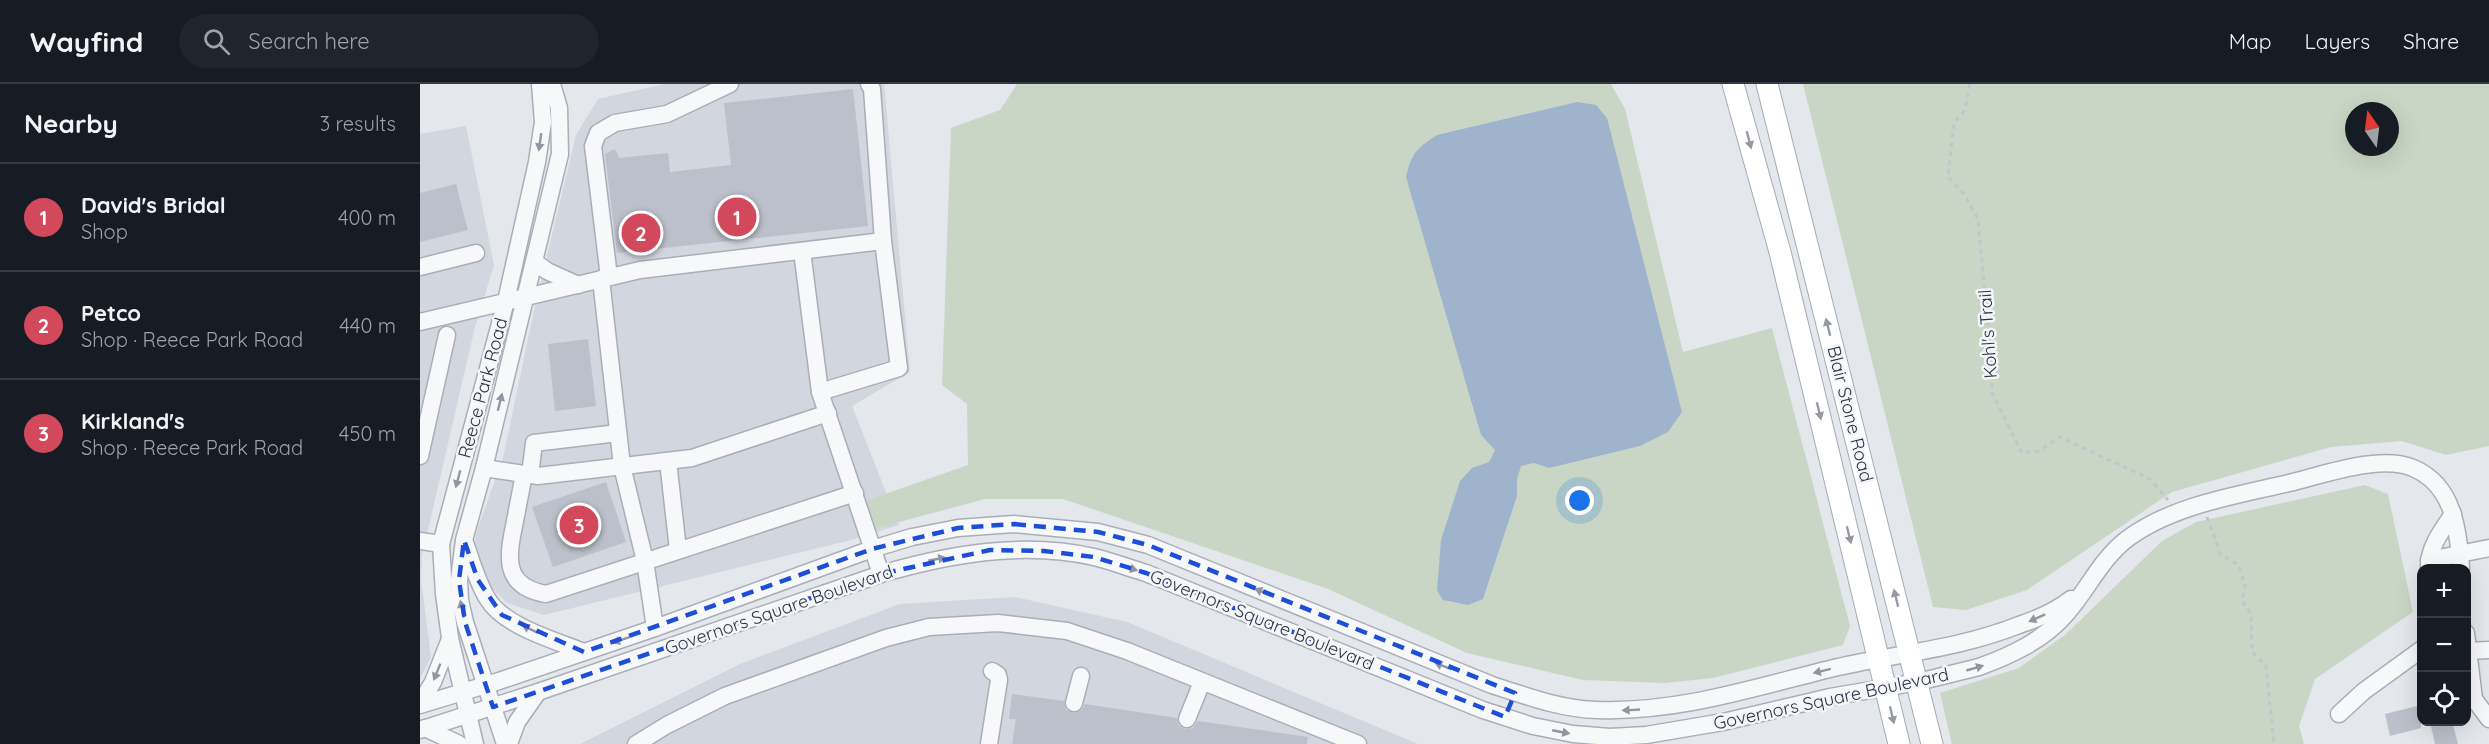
<!DOCTYPE html>
<html lang="en">
<head>
<meta charset="utf-8">
<style>
	body { margin:0; font-family:Quicksand,sans-serif; background:#20242c; color:#f1f3f6 }
	.controls { position:absolute; right:18px; bottom:18px; display:grid; overflow:hidden; border-radius:12px; box-shadow:0 6px 24px #0002 }
	.controls button { width:54px; height:54px; display:grid; place-items:center; padding:0; border:0; border-bottom:2px solid #363941; background:#171b24; color:#f1f3f6; font:30px sans-serif }
	.compass { position:absolute; left:1925px; top:18px; width:54px; height:54px; border-radius:50%; background:#171b24; box-shadow:0 6px 24px #0002; rotate:346deg }
	.you { position:absolute; left:1160px; top:417px; width:21px; height:21px; margin:-15px; border:4px solid #fff; border-radius:50%; background:#1a73e8; box-shadow:0 0 0 9px #1a73e833 }
	.badge { display:grid; place-items:center; width:39px; height:39px; border-radius:50%; background:#d1495b; color:#fff; font-size:20px; font-weight:700 }
	.pin { position:absolute; translate:-50% -50%; border:3px solid #fff; box-shadow:0 2px 6px #0006 }
	.list { margin:0; padding:0; list-style:none }
	h2 { display:flex; justify-content:space-between; align-items:center; height:78px; margin:0; padding:0 24px; font-size:26px }
	h2 small { font-size:20px; font-weight:400; color:#9ea1a6 }
	.list li { display:grid; grid-template-columns:39px 1fr auto; gap:18px; align-items:center; box-sizing:border-box; height:108px; padding:0 24px; border-top:2px solid #363941 }
	.list b { display:block; font-size:22px; white-space:nowrap }
	.list p { margin:0; font-size:20px; white-space:nowrap; color:#9ea1a6 }
	.list em { font-size:20px; font-style:normal; color:#9ea1a6 }
	.icon { flex:none; width:33px; height:33px; fill:none; stroke:currentColor; stroke-width:2; stroke-linecap:round; stroke-linejoin:round }
	.map { position:relative; flex:none; width:2069px; height:660px; overflow:hidden }
	header { display:flex; align-items:center; gap:36px; box-sizing:border-box; height:84px; padding:0 30px; background:#171b24; border-bottom:2px solid #363941 }
	header strong { font-size:28px }
	nav { display:flex; gap:33px; margin-inline-start:auto; font-size:21px }
	.search { width:420px; height:54px; background:#20242c; display:flex; align-items:center; gap:15px; box-sizing:border-box; padding:0 21px; border-radius:33px; color:#9ea1a6; font-size:22px }
	main { display:flex }
	aside { flex:1; background:#171b24 }
	.map>svg:first-child { display:block }
	.built { fill:#d2d6de }
	.green { fill:#c9d6c5; fill-rule:evenodd }
	.water { fill:#9fb4cc }
	.building { fill:#bbc0ca }
	.lines { fill:none; stroke-linecap:round; stroke-linejoin:round }
	.minor-casing { stroke:#a9aeb7; stroke-width:19 }
	.major-casing { stroke:#a3abb8; stroke-width:23 }
	.path { stroke:#c2c5cb; stroke-width:3; stroke-dasharray:4.5 4.5; stroke-linecap:butt }
	.minor { stroke:#f7f8fa; stroke-width:16 }
	.major { stroke:#fff; stroke-width:21 }
	.oneway { fill:#959aa2 }
	.oneway2 { fill:#9196a0 }
	.marked { fill:none; stroke:#1d4ed8; stroke-width:4.5; stroke-dasharray:12 8; stroke-linejoin:round }
	.labels { text-anchor:middle; stroke-width:5; stroke-linejoin:round; paint-order:stroke }
	.street-label { font-size:18px; fill:#2b3445; stroke:#f4f6f9 }
</style>
</head>
<body>
<header>
<strong>Wayfind</strong>
<div class="search"><svg class="icon" aria-label="search" viewBox="0 0 24 24"><circle cx="10" cy="10" r="6"/><path d="M15 15l6 6"/></svg>Search here</div>
<nav><a>Map</a><a>Layers</a><a>Share</a></nav>
</header>
<main>
<aside>
<h2>Nearby<small>3 results</small></h2>
<ul class="list">
<li><span class="badge">1</span><div><b>David's Bridal</b><p>Shop</p></div><em>400 m</em></li>
<li><span class="badge">2</span><div><b>Petco</b><p>Shop · Reece Park Road</p></div><em>440 m</em></li>
<li><span class="badge">3</span><div><b>Kirkland's</b><p>Shop · Reece Park Road</p></div><em>450 m</em></li>
</ul>
</aside>
<div class="map">
<svg width="2069" height="660" viewBox="0 0 2069 660">
	<rect width="100%" height="100%" fill="#e4e7ec"/>
	<g class="built">
		<path d="M245 0H464L490 288 432 322 479 441 431 456 124 531 87 519 63 495 57 476 55 452 83 374 114 226 156 51 178 15Z"/>
		<path d="M46 42 74 181 54 247 2 472 1 495 11 573 0 595V50Z"/>
		<path d="M595 513 707 538 998 660H160L320 580 480 520Z"/>
	</g>
	<g class="green">
		<path d="M597 0H1191L1205 25 1263 268 1352 244 1430 542 1423 561 1293 594 1245 599 1163 596 1047 569 908 505 643 415H565L457 444 445 417 548 381 547 320 522 301 531 44 580 26Z"/>
		<path d="M1383 0H2069V362L2026 371 1982 357 1911 363 1752 408 1607 506 1546 526 1513 523ZM1934 27H1970V63H1934Z"/>
		<path d="M1945 401 1968 410 1993 528 1895 595 1879 642 1884 660H1532L1520 609 1599 584 1646 550 1742 457 1776 438Z"/>
	</g>
	<path class="water" d="M1157 18 1176 21 1187 34 1262 328 1248 348 1220 362 1129 384 1114 379 1101 382 1097 395V412L1063 515 1048 521 1023 516 1017 506 1021 456 1040 397 1052 384 1069 378 1075 366 1061 351 986 93C991 70 997 64 1017 51Z"/>
	<g class="building">
		<path d="M433 5 448 142 197 169 185 70 195 65 199 74 248 69 250 88 311 81 304 19Z"/>
		<path d="M36 100 48 146 0 158V109Z"/>
		<path d="M168 255 176 322 135 327 128 260Z"/>
		<path d="M186 398 206 458 133 483 112 423Z"/>
		<path d="M592 610 644 617 646 626 652 629 661 627 665 620 757 634 758 641 764 645 773 644 778 637 888 653 887 660H592L596 635H589Z"/>
		<path d="M2001 621V644L1970 652 1965 630Z"/>
		<path d="M2010 638H2028L2033 641 2038 660H2015Z"/>
	</g>
	<g class="lines">
		<defs>
			<g id="minor">
				<path d="M382 167 400 308 461 490"/>
				<path d="M115 178 127 187 158 201"/>
				<path d="M0 183 56 169"/>
				<path d="M189 193 173 62 178 49 195 39 247 30 310 0"/>
				<path d="M181 195 202 382 225 477 235 544"/>
				<path d="M0 238 220 186 463 157"/>
				<path d="M400 308 479 284 463 157 452 5 449 0"/>
				<path d="M0 372 27 251"/>
				<path d="M248 377 258 466"/>
				<path d="M64 384 118 392 272 374 408 329"/>
				<path d="M104 390C101 406 98 421 95 437 88 471 81 502 126 510L435 409"/>
				<path d="M110 391 114 359 198 349"/>
				<path d="M0 457 21 460"/>
				<path d="M46 461C52 479 57 497 67 514 83 542 134 556 164 568"/>
				<path d="M2009 476 2069 464"/>
				<path d="M2009 484C2008 464 2022 446 2033 430"/>
				<path d="M2046 549 2054 615 2069 635"/>
				<path d="M2046 567 2069 566"/>
				<path d="M654 619 661 592"/>
				<path d="M0 620 13 598 30 555"/>
				<path d="M0 621 79 597 235 544 452 465 492 453 538 444 594 440 678 448 728 461 1072 601C1106 612 1141 625 1177 626 1260 629 1339 602 1418 583 1480 569 1538 565 1599 541 1617 535 1636 527 1651 515"/>
				<path d="M1919 630 1944 607 2002 565"/>
				<path d="M767 635 782 598"/>
				<path d="M5 644 39 660"/>
				<path d="M0 646 118 608 461 490C530 470 602 457 674 473 691 477 709 484 726 489L1063 626 1113 642 1153 650 1190 653 1226 651 1303 638 1410 613 1498 598 1559 583C1592 571 1624 556 1647 529 1668 505 1681 475 1707 455 1753 421 1814 412 1869 399 1903 391 1959 370 1993 384 2034 401 2038 446 2041 484"/>
				<path d="M55 660 30 554 24 510 21 460 86 217 117 78 123 38 120 0"/>
				<path d="M85 660 45 538 40 516 39 496 44 456 64 384 140 70 139 24 132 0"/>
				<path d="M89 660 97 638 118 608"/>
				<path d="M216 660 247 641 305 612 466 554 509 543 578 539 647 547 707 567 938 660"/>
				<path d="M569 660 579 596 578 591 572 587"/>
			</g>
			<g id="major">
				<path d="M1313 0 1360 168 1479 660"/>
				<path d="M1347 0 1512 660"/>
			</g>
		</defs>
		<use href="#minor" class="minor-casing"/>
		<use href="#major" class="major-casing"/>
		<g class="path">
			<path d="M1550 0 1545 26 1534 39 1528 93 1544 110 1558 135 1573 294 1571 307 1602 369 1619 367 1640 353 1730 395 1748 416"/>
			<path d="M1787 433 1801 471 1819 481 1825 503 1822 517 1831 530 1832 568 1846 582 1854 660"/>
		</g>
		<use href="#minor" class="minor"/>
		<use href="#major" class="major"/>
	</g>
	<defs><path id="oneway-solid" d="M-6-.8H1V-3.2L6.5 0L1 3.2V.8H-6Z" transform="scale(1.5)"/></defs>
	<g class="oneway">
		<use href="#oneway-solid" transform="translate(1329 56) rotate(75)"/>
		<use href="#oneway-solid" transform="translate(1408 243) rotate(-104)"/>
		<use href="#oneway-solid" transform="translate(1399 327) rotate(76)"/>
		<use href="#oneway-solid" transform="translate(1429 451) rotate(76)"/>
		<use href="#oneway-solid" transform="translate(1476 514) rotate(-104)"/>
		<use href="#oneway-solid" transform="translate(1472 631) rotate(77)"/>
	</g>
	<g class="oneway2">
		<use href="#oneway-solid" transform="translate(120 58) rotate(98)"/>
		<use href="#oneway-solid" transform="translate(80 318) rotate(-76)"/>
		<use href="#oneway-solid" transform="translate(38 395) rotate(105)"/>
		<use href="#oneway-solid" transform="translate(517 475) rotate(-11)"/>
		<use href="#oneway-solid" transform="translate(709 484) rotate(17)"/>
		<use href="#oneway-solid" transform="translate(843 508) rotate(-158)"/>
		<use href="#oneway-solid" transform="translate(42 525) rotate(-101)"/>
		<use href="#oneway-solid" transform="translate(1617 534) rotate(156)"/>
		<use href="#oneway-solid" transform="translate(110 545) rotate(-154)"/>
		<use href="#oneway-solid" transform="translate(201 556) rotate(161)"/>
		<use href="#oneway-solid" transform="translate(1023 582) rotate(-158)"/>
		<use href="#oneway-solid" transform="translate(1555 584) rotate(-16)"/>
		<use href="#oneway-solid" transform="translate(1402 587) rotate(166)"/>
		<use href="#oneway-solid" transform="translate(17 588) rotate(112)"/>
		<use href="#oneway-solid" transform="translate(1211 626) rotate(177)"/>
		<use href="#oneway-solid" transform="translate(1141 648) rotate(11)"/>
	</g>
	<path class="marked" d="M594 440 678 448 728 461 1095 609 1085 633 726 489 674 473 624 467 570 466 461 490 73 623 45 538 39 496 44 456 58 496 82 531 164 568 452 465 538 444Z"/>
	<g class="labels">
		<g class="street-label">
			<text transform="translate(1568 250) rotate(-94)" y="6">Kohl's Trail</text>
			<text transform="translate(63 304) rotate(-75)" y="6">Reece Park Road</text>
			<text transform="translate(1430 330) rotate(76)" y="6">Blair Stone Road</text>
			<text transform="translate(359 526) rotate(-19)" y="6">Governors Square Boulevard</text>
			<text transform="translate(842 536) rotate(22)" y="6">Governors Square Boulevard</text>
			<text transform="translate(1411 615) rotate(-12)" y="6">Governors Square Boulevard</text>
		</g>
	</g>
</svg>
<div class="controls">
<button>+</button>
<button>−</button>
<button><svg class="icon" aria-label="locate" viewBox="0 0 24 24"><circle cx="12" cy="12" r="6"/><path d="M12 2v4M12 18v4M2 12h4M18 12h4"/></svg></button>
</div>
<svg class="compass" viewBox="-18 -18 36 36"><path d="M0-13l5 13h-10z" fill="#e53935"/><path d="M0 13l5-13h-10z" fill="#9ea1a6"/></svg>
<div class="you"></div>
<div class="pin badge" style="left:317px;top:133px">1</div>
<div class="pin badge" style="left:221px;top:149px">2</div>
<div class="pin badge" style="left:159px;top:441px">3</div>
</div>
</main>
</body>
</html>
